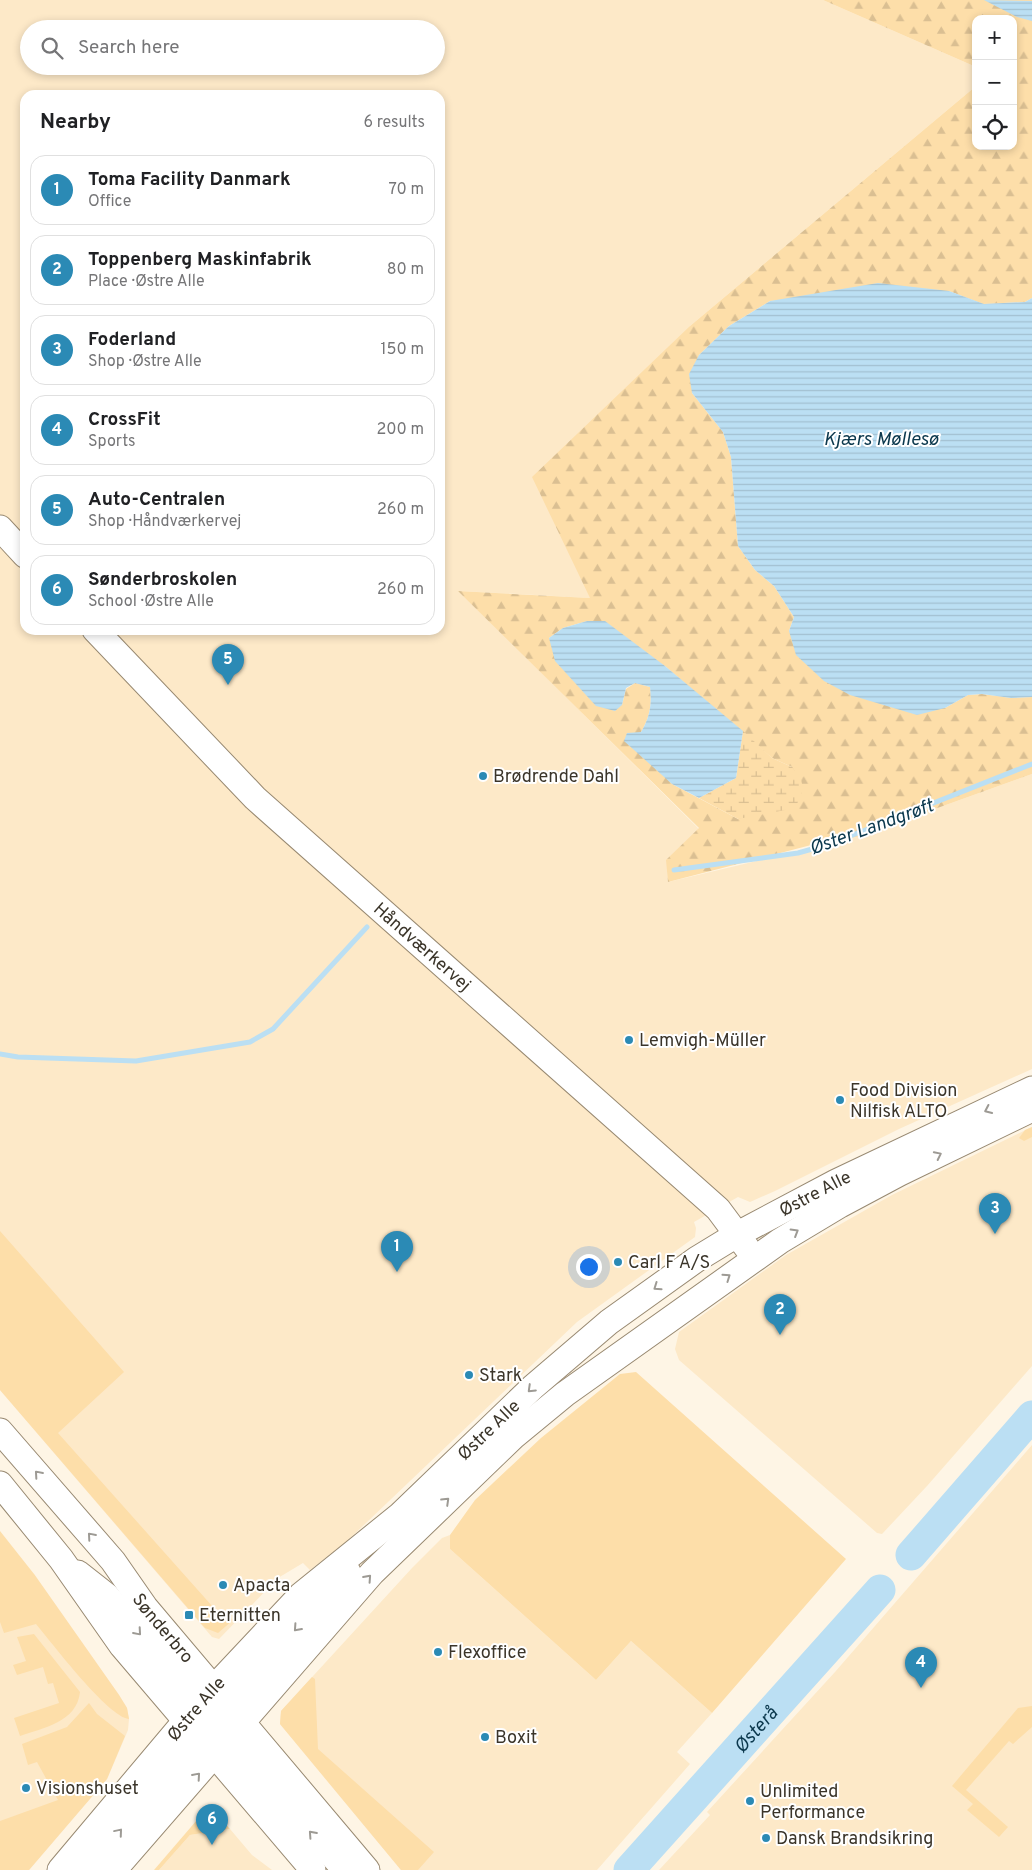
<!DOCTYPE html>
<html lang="en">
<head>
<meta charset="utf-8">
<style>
	body { margin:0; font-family:Overpass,sans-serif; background:#f6f6f6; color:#202124 }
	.controls { position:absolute; right:15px; top:15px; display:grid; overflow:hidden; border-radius:10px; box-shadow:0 2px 8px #0003 }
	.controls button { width:45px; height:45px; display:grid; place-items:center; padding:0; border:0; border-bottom:1px solid #e0e0e0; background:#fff; color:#202124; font:25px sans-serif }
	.you { position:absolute; left:588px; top:1266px; width:18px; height:18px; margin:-12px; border:4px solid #fff; border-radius:50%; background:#1a73e8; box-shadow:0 0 0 8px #1a73e833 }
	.badge { display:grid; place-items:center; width:32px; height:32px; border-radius:50%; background:#2b8ab5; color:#fff; font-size:16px; font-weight:700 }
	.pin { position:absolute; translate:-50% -41px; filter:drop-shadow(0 1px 2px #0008) }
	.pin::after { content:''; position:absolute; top:26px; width:18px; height:15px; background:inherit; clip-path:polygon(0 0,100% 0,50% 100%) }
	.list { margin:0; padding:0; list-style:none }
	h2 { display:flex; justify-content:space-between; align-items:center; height:65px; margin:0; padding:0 20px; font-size:21px }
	h2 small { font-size:16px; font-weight:400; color:#757577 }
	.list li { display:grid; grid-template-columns:32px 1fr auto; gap:15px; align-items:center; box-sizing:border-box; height:70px; margin:0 10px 10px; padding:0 10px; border:1px solid #e0e0e0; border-radius:15px }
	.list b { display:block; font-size:19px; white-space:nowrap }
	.list p { margin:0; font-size:16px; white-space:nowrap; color:#757577 }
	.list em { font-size:16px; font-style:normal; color:#757577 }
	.icon { flex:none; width:28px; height:28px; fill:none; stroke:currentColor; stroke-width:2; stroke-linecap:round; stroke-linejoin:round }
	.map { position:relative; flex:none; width:1032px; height:1870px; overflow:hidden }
	.search { position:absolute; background:#fff; box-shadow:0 2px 8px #0003; left:20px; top:20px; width:425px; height:55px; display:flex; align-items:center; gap:12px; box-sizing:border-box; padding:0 18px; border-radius:28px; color:#757577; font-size:19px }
	.panel { position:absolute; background:#fff; box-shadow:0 2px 8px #0003; left:20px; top:90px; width:425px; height:545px; border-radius:15px }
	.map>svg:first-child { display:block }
	.built { fill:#fde9c8; fill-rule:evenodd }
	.grass { fill:#fddea9 }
	.forest { fill:url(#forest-firs); fill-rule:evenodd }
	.wetland { fill:url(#wetland-marsh) }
	.water { fill:url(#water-rules) }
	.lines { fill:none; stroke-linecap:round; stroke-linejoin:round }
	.stream { stroke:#bbdff3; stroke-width:5 }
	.river { stroke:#bbdff3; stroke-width:31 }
	.secondary-casing { stroke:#988971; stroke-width:27 }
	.secondary { stroke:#fff; stroke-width:25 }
	.oneway { stroke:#9d9a94 }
	.poi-dot { fill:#2b8ab5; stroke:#fff; stroke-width:2 }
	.labels { text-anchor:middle; stroke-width:4; stroke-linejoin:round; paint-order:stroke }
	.poi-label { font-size:18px; fill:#3b352a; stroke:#fff; text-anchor:start }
	.street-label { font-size:18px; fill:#3b352a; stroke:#fff }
	.water-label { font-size:19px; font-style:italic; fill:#0b384d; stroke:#fff }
</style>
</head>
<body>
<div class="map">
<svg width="1032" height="1870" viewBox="0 0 1032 1870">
	<defs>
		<pattern id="forest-firs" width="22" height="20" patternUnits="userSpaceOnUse" patternTransform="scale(1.25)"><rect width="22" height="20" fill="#fddea9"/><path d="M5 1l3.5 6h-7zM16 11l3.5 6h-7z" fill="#dabf92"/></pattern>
		<pattern id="wetland-marsh" width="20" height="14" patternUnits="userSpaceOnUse" patternTransform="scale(1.25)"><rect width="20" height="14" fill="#fddea9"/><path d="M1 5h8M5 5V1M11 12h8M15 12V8" fill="none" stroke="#dabf92"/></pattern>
		<pattern id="water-rules" width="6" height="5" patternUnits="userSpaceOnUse" patternTransform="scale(1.25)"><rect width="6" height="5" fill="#bbdff3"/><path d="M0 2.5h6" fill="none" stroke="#a2c0d0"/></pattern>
	</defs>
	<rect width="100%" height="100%" fill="#fef5e5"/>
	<g class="built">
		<path d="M0 0H823L976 67V86L690 326 590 598 459 591 699 829 667 860 668 882 857 837 1032 774V1069L899 1129 775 1191 750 1202 738 1197 694 1222 696 1228 695 1237 577 1322 345 1543 310 1570 303 1563 278 1578 219 1639 212 1637 0 1390ZM29 29H436V66H29ZM25 95H440V630H25Z"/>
		<path d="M1032 1127V1366L927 1486 882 1534 877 1533 679 1360 675 1349 679 1332 786 1255 892 1195Z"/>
		<path d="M1032 1445V1870H659L710 1815 707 1812 835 1672Z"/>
		<path d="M450 1535V1549L596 1680 631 1641 712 1713 677 1752 690 1764 597 1870H401L280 1724 281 1711 412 1568 442 1538Z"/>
		<path d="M0 1552 34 1574 119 1695 127 1708 129 1719 128 1730 107 1779 29 1870H0Z"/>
		<path d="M230 1829 252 1855 272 1870H159L190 1835Z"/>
	</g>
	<g class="grass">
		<path d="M1032 1127V1137L1024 1141 1019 1138 1025 1130Z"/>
		<path d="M0 1231 124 1372 58 1433 221 1616 226 1613 233 1620 218 1633 205 1628 0 1390Z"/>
		<path d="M636 1372 846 1559 712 1713 631 1641 596 1680 450 1549V1535L475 1500 541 1438 620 1374Z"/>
		<path d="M0 1531 34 1574 119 1695 127 1708 129 1719C108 1717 52 1643 36 1624L4 1633 0 1622Z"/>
		<path d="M34 1634 80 1692C77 1722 43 1728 20 1736L14 1718 59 1703 53 1683 48 1684 43 1667 17 1675 13 1665 26 1661 17 1637Z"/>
		<path d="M312 1677 315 1679 318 1749 434 1852 418 1870H401L280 1724 281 1711Z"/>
		<path d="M89 1703 97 1714 125 1736 107 1779 29 1870H0V1821L58 1800 37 1762 28 1765 22 1744 67 1727Z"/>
		<path d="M1032 1706V1727L1013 1744 1009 1741 966 1790 1008 1827 999 1837 967 1810 973 1804 952 1786 1018 1708Z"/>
		<path d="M213 1810 230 1829 190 1835 159 1870H154L203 1813Z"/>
	</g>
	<path class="forest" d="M823 0H1032V298L1025 302 983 304 949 291 770 301 729 326 699 355 692 393 723 432 731 457 738 546 755 570 774 586 794 617 789 631 945 708 968 695 982 694 1011 698 1032 697V774L857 837 815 844 668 882 666 860 699 828 458 591 590 598 532 477 690 326 976 86V146H1013V19H976V67ZM587 621 665 666 772 758 792 767 738 819 672 784 641 732C650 717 652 704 650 687L635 683 626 689 622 705 549 638 563 628Z"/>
	<path class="wetland" d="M743 731 772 758 792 767 801 779 803 789 797 804 785 810 738 819 699 798 736 778Z"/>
	<g class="water">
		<path d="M984 0 1032 1V21L1017 17Z"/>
		<path d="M878 283 949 291 984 304 1025 302 1032 298V697L1011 698 982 694 968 695 945 708 917 715 850 695 824 681 796 655 789 631 794 617 774 586 755 570 738 546 731 457 723 432 692 393 689 374 699 355 729 326 770 301Z"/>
		<path d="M587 621H605L665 666 743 731 736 778 699 798 672 784 624 741 627 733 641 732C650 717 652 704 650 687L635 683 626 688 622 705 615 711 596 706 555 661 549 638 563 628Z"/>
	</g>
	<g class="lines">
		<g class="stream">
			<path d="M674 870 798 853 830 844 1032 764"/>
			<path d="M0 1054 18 1057 136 1061 250 1042 273 1029 367 927"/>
		</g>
		<g class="river">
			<path d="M911 1555 1032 1416"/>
			<path id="s1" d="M629 1870 880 1590"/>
		</g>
		<defs>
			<g id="secondary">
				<path d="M0 528 25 555"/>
				<path id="s2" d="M95 630 255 798 718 1209 747 1248"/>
				<path id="s3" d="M0 1431 113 1561 145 1607 367 1870"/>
				<path d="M0 1484 61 1559 122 1646 313 1870"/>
				<path d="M78 1573 106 1595 192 1695 214 1712"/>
				<path d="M223 1721 243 1689 348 1572"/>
				<path d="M214 1734 234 1745 345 1870"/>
				<path id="s4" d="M60 1870 209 1693 301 1595 400 1515 533 1387 609 1322 697 1259 738 1234 836 1182 1032 1089"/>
				<path d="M88 1870 189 1751 199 1737 206 1722"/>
				<path d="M114 1870 372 1573 514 1436 565 1394 780 1241 840 1205 900 1173 1032 1109"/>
			</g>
		</defs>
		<use href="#secondary" class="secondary-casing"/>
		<use href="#secondary" class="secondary"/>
	</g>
	<defs><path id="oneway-chevron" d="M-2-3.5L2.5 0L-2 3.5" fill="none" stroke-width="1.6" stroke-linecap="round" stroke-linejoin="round" transform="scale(1.25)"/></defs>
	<g class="oneway">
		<use href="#oneway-chevron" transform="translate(988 1110) rotate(155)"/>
		<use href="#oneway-chevron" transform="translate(938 1155) rotate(-26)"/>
		<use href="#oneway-chevron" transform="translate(795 1232) rotate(-31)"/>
		<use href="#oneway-chevron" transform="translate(727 1277) rotate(-35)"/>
		<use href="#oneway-chevron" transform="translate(657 1287) rotate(145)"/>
		<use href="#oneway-chevron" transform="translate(531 1389) rotate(136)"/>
		<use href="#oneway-chevron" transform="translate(38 1474) rotate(-131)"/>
		<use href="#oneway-chevron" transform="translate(446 1501) rotate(-44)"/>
		<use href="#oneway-chevron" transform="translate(91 1536) rotate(-131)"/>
		<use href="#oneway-chevron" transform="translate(368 1578) rotate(-48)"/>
		<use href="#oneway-chevron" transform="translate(297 1628) rotate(132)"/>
		<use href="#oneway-chevron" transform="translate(138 1632) rotate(49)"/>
		<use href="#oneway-chevron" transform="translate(197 1776) rotate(-49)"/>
		<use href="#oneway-chevron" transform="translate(119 1832) rotate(-50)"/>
		<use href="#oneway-chevron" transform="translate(312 1834) rotate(-132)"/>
	</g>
	<g class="poi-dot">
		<circle cx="483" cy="776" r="5"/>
		<circle cx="629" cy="1040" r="5"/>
		<circle cx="840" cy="1100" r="5"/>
		<circle cx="618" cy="1262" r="5"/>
		<circle cx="469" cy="1375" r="5"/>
		<circle cx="223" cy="1585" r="5"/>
		<rect x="184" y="1610" width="10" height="10" rx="2.5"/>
		<circle cx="438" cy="1652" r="5"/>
		<circle cx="485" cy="1737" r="5"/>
		<circle cx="26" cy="1788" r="5"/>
		<circle cx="750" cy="1801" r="5"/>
		<circle cx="766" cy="1838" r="5"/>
	</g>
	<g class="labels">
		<g class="poi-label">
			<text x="493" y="782">Brødrende Dahl</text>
			<text x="639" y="1046">Lemvigh-Müller</text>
			<text x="850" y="1096">Food Division<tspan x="850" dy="21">Nilfisk ALTO</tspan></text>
			<text x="628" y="1268">Carl F A/S</text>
			<text x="479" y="1381">Stark</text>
			<text x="233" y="1591">Apacta</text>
			<text x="199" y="1621">Eternitten</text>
			<text x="448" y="1658">Flexoffice</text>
			<text x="495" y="1743">Boxit</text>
			<text x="36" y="1794">Visionshuset</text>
			<text x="760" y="1797">Unlimited<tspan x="760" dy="21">Performance</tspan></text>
			<text x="776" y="1844">Dansk Brandsikring</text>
		</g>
		<g class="street-label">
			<text dy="6" stroke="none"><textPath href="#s2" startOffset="456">Håndværkervej</textPath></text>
			<text dy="6" stroke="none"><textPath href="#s4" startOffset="1021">Østre Alle</textPath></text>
			<text dy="6" stroke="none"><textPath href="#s4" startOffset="616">Østre Alle</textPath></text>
			<text dy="6" stroke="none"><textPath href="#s3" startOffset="256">Sønderbro</textPath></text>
			<text dy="6" stroke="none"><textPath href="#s4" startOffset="211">Østre Alle</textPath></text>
		</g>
		<g class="water-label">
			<text x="881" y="445">Kjærs Møllesø</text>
			<text transform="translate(871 826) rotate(-20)" y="7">Øster Landgrøft</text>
			<text dy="7" stroke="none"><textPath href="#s1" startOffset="189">Østerå</textPath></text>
		</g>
	</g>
</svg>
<div class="controls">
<button>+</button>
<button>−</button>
<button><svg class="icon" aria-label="locate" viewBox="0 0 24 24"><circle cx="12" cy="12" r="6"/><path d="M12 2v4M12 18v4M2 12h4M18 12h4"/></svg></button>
</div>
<div class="you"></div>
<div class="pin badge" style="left:397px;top:1272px">1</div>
<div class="pin badge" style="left:780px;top:1335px">2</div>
<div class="pin badge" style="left:995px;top:1234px">3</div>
<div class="pin badge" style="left:921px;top:1688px">4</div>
<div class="pin badge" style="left:228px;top:685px">5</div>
<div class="pin badge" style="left:212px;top:1845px">6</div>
<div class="search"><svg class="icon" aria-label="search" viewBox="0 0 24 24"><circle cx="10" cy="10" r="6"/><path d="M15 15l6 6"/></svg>Search here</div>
<section class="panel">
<h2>Nearby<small>6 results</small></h2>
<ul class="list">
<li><span class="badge">1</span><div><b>Toma Facility Danmark</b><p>Office</p></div><em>70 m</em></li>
<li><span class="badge">2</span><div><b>Toppenberg Maskinfabrik</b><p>Place · Østre Alle</p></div><em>80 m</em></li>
<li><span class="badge">3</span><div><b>Foderland</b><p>Shop · Østre Alle</p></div><em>150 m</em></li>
<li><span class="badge">4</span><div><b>CrossFit</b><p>Sports</p></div><em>200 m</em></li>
<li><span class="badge">5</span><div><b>Auto-Centralen</b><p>Shop · Håndværkervej</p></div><em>260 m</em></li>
<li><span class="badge">6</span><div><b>Sønderbroskolen</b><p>School · Østre Alle</p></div><em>260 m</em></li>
</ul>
</section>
</div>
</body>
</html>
